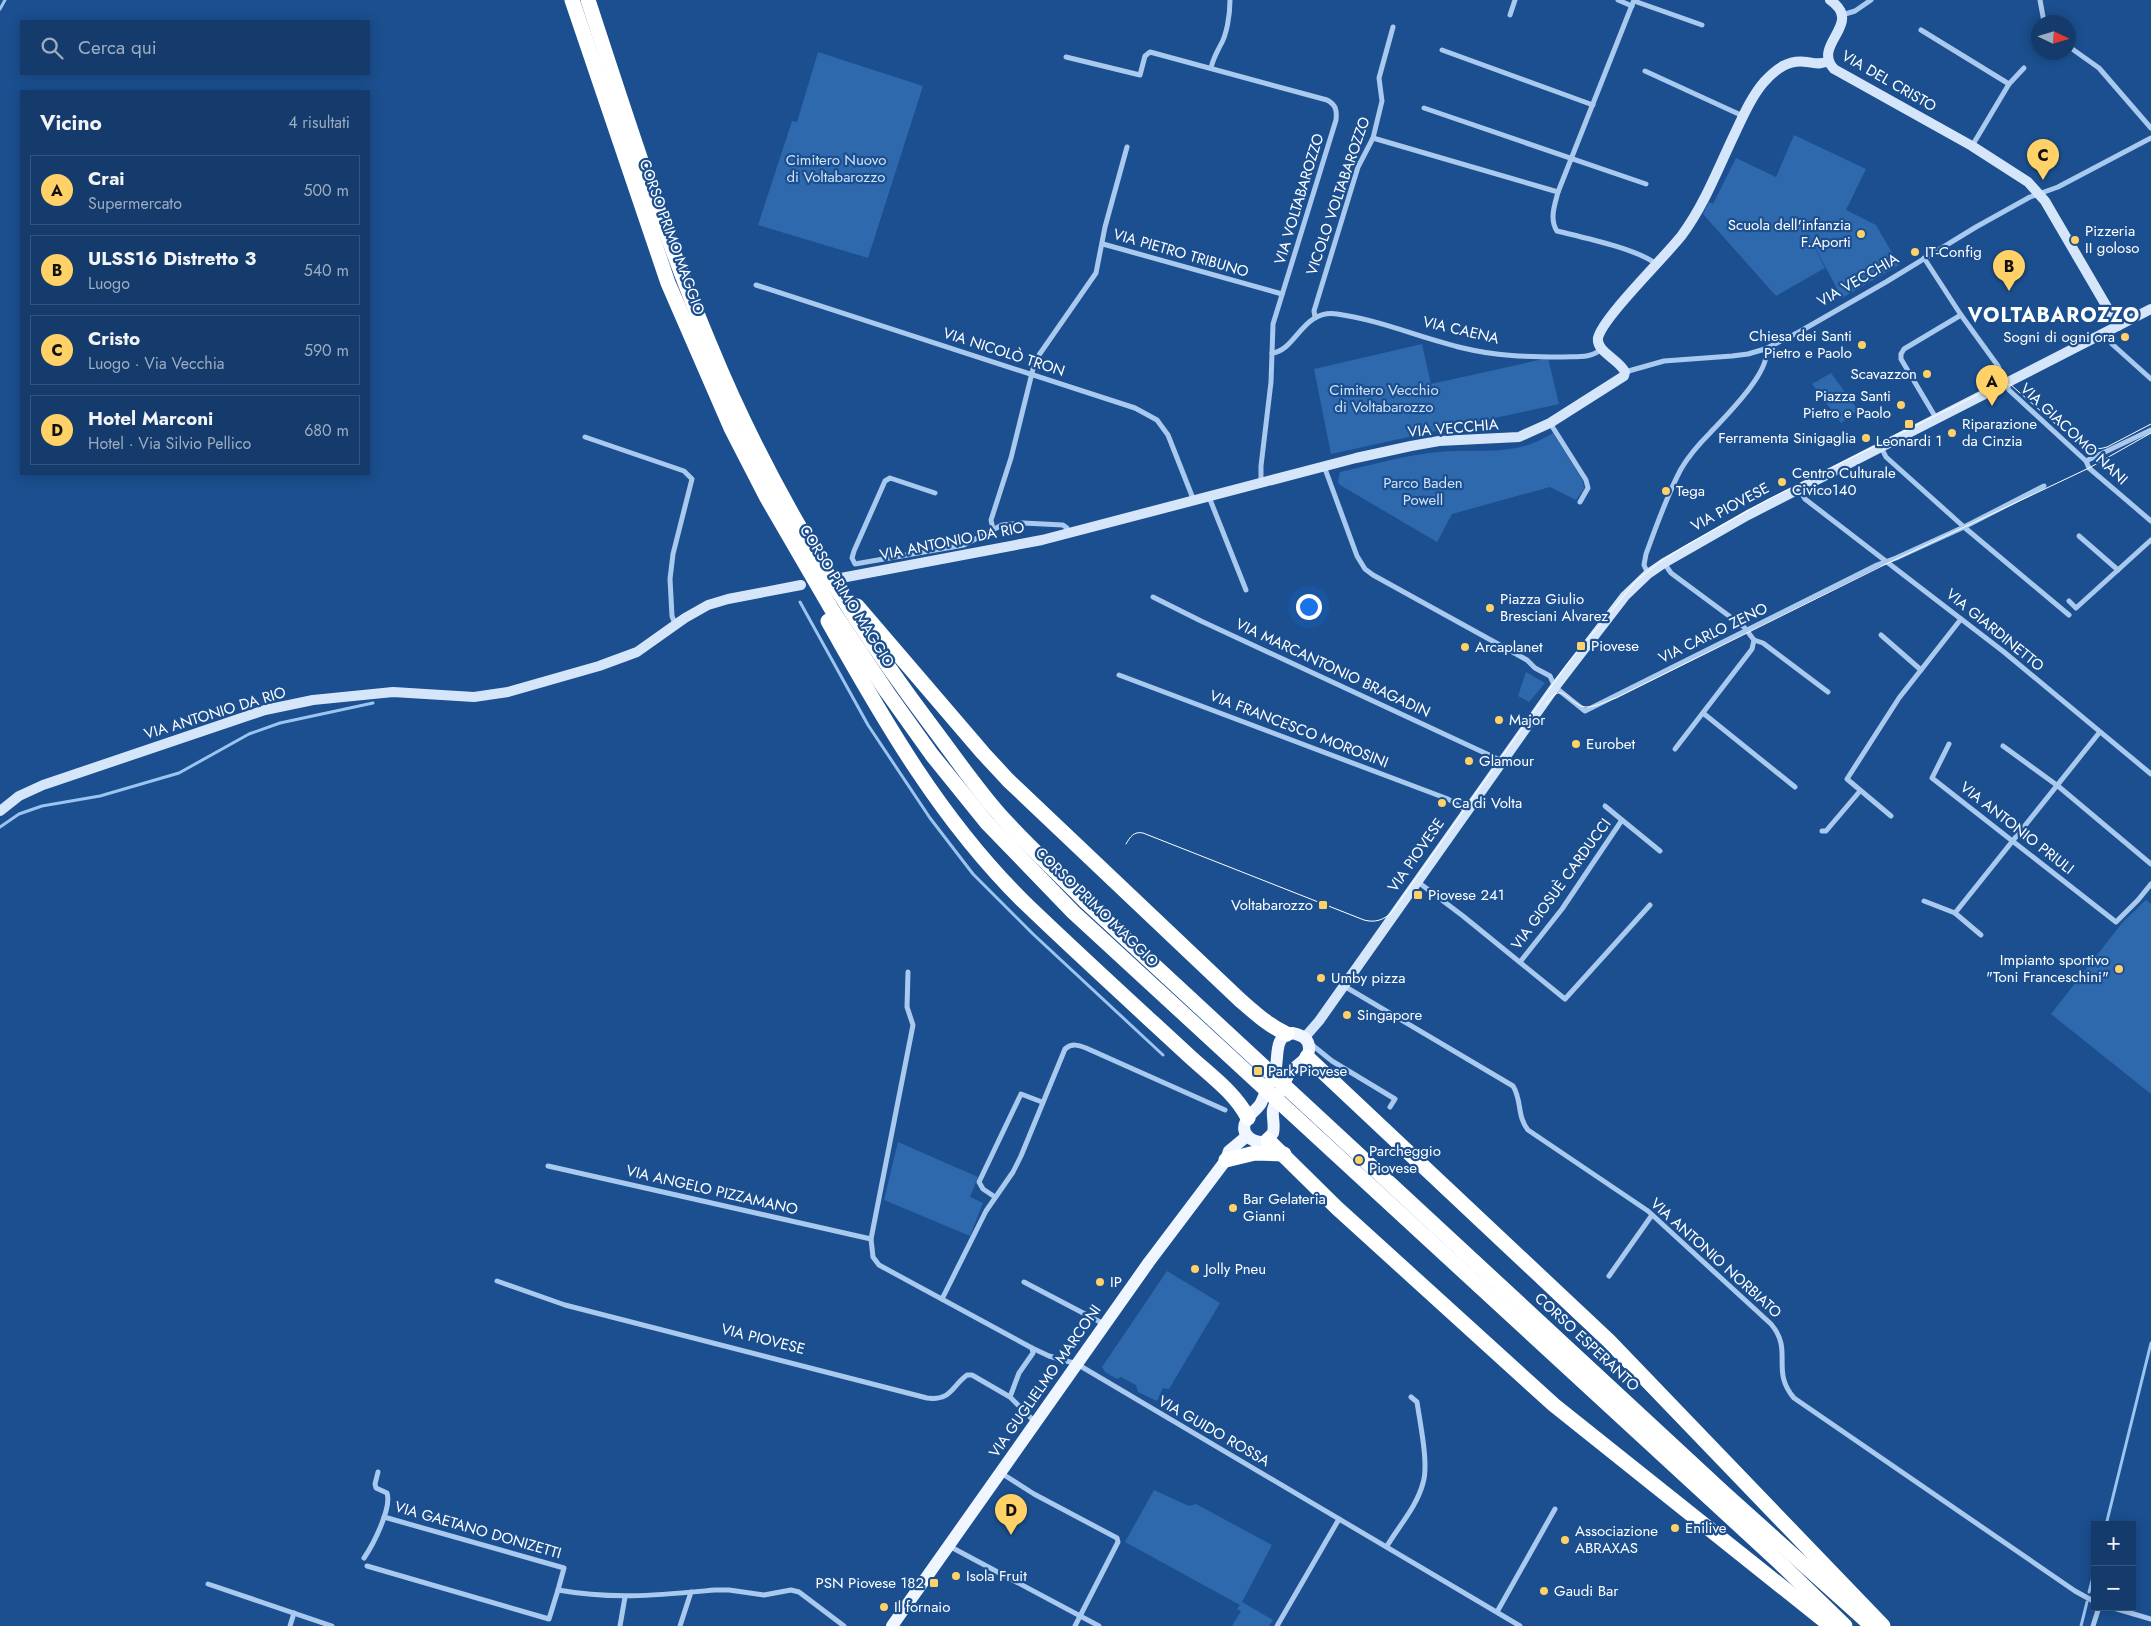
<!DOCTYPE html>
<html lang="it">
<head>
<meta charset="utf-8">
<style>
	body { margin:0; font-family:Jost,sans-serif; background:#1d4271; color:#f1f3f6 }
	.controls { position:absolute; right:15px; bottom:15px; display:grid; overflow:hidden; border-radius:0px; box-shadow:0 2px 12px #0003 }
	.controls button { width:45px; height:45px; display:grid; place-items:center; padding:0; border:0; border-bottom:1px solid #33557e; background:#143b6b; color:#f1f3f6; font:25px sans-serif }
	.compass { position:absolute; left:2031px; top:15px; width:45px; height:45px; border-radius:50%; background:#143b6b; box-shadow:0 2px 12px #0003; rotate:94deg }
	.you { position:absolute; left:1308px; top:606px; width:18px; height:18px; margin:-12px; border:4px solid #fff; border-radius:50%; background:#1a73e8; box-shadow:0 0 0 8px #1a73e833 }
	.badge { display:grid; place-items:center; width:32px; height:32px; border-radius:50%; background:#ffd166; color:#111; font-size:16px; font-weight:700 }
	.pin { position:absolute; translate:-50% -41px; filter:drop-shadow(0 1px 2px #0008) }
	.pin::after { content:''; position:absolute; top:26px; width:18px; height:15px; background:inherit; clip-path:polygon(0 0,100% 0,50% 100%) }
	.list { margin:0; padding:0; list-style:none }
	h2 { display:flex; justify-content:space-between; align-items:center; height:65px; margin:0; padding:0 20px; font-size:21px }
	h2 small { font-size:16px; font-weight:400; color:#9dadc1 }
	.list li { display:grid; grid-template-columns:32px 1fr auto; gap:15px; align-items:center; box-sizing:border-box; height:70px; margin:0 10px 10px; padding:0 10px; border:1px solid #33557e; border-radius:0px }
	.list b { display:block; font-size:19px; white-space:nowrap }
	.list p { margin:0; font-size:16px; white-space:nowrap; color:#9dadc1 }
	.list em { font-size:16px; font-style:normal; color:#9dadc1 }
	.icon { flex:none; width:28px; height:28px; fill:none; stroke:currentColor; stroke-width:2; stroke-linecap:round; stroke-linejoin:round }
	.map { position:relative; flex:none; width:2151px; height:1626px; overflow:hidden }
	.search { position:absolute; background:#143b6b; box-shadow:0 2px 12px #0003; left:20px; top:20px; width:350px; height:55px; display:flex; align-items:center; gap:12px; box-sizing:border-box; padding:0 18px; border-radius:0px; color:#9dadc1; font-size:19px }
	.panel { position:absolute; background:#143b6b; box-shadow:0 2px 12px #0003; left:20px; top:90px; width:350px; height:385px; border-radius:0px }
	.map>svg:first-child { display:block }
	.green { fill:#2e69ad }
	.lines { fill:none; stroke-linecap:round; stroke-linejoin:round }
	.stream { stroke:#9cc4f0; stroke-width:3 }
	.street { stroke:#a9c9ee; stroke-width:5 }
	.secondary { stroke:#d6e6fa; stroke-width:10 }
	.primary { stroke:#f0f6ff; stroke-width:12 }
	.highway { stroke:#fff; stroke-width:15 }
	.tram { stroke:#fff; stroke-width:1 }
	.poi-dot { fill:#ffd166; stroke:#1b4f8f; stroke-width:2 }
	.labels { text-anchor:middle; stroke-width:4.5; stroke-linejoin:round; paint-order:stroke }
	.street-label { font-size:15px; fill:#fff; stroke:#1b4f8f }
	.park-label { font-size:15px; fill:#cfe3fa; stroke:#1b4f8f }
	.poi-label { font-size:15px; fill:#fff; stroke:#1b4f8f; text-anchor:start }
	.district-label { font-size:20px; font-weight:bold; letter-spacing:1px; fill:#fff; stroke:#1b4f8f }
</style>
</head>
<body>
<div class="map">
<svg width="2151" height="1626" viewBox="0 0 2151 1626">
	<rect width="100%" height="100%" fill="#1b4f8f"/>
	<g class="green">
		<path d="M818 52 923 86 868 258 758 225 792 121 797 122Z"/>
		<path d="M1794 135 1866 169 1846 210 1876 225 1899 265 1842 298 1803 225 1825 268 1776 296 1703 214 1709 202 1713 204 1736 158 1776 177Z"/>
		<path d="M1422 344 1431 384 1548 358 1559 404 1331 454 1314 369Z"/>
		<path d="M1831 373 1858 410 1841 423 1812 384Z"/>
		<path d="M1553 433 1583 481 1584 489 1576 500 1550 487 1452 514 1437 542 1340 485 1338 482 1340 472C1372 465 1405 455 1438 452 1482 448 1513 458 1553 433Z"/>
		<path d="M1526 672 1545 683 1529 702 1518 696Z"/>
		<path d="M2146 900 2151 904V1094L2051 1014 2122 923Z"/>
		<path d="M898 1142 978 1177 970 1197 983 1203 970 1236 884 1200Z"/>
		<path d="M1167 1271 1220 1303 1169 1389 1163 1388 1157 1401 1138 1392 1136 1385 1121 1377 1117 1379 1105 1372 1102 1367Z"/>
		<path d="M1154 1490 1189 1506 1196 1504 1272 1545 1242 1602 1273 1620 1269 1626H1232L1241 1611 1237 1609 1240 1605 1125 1542Z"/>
	</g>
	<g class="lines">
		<g class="stream">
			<path d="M0 9 5 0"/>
			<path d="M800 602 868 725 930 818 973 874 1033 934 1163 1055"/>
			<path d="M0 827 19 814 42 806 100 796 179 773 249 734 280 723 373 703"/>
			<path d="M2106 1525 2151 1343"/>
			<path d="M2089 1592 2095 1570"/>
			<path d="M2081 1626 2087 1602"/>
		</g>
		<g class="street">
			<path d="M1618 0 1632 6"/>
			<path d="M1634 0 1558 192C1555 204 1549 219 1557 231 1581 237 1638 249 1656 264"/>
			<path d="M2040 0 2044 22"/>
			<path d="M1634 1 1702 25"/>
			<path d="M1510 15 1515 0"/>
			<path d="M1842 15 1855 11 1871 0"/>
			<path d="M1921 30 2009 84"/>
			<path d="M2068 46 2099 68 2151 128"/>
			<path d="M1442 50 1593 105"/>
			<path d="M1066 57 1140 75 1145 56 1150 52 1327 100C1336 105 1337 110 1336 120L1273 324 1271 382 1261 466V483"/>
			<path d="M1211 68C1213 59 1216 54 1220 46 1227 35 1230 14 1230 0"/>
			<path d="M1645 71 1743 116"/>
			<path d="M1424 108 1646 184"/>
			<path d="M1373 138 1558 192"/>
			<path d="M1972 146 2009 84 2024 68"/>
			<path d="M1103 244 1282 294"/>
			<path d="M1924 258 1961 315 1998 366 2009 390 2086 461 2089 468 2151 521"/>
			<path d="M756 285 1135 408 1157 420 1168 435 1194 501"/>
			<path d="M1315 317 1314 311 1358 167 1373 138 1382 101 1379 78 1393 27"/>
			<path d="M2106 331 2112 344 2151 379"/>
			<path d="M1272 353C1296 351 1302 309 1337 314 1380 320 1421 338 1463 348 1495 356 1528 357 1561 357 1574 356 1592 359 1601 349"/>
			<path d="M1625 372 1664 361 1732 356 1748 354 1765 349 1799 332 1886 282 1976 227 2030 197 2058 187 2151 138"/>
			<path d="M1936 418 1901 359V354L1904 349 1961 315"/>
			<path d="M1550 423 1586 480 1588 488 1580 502"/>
			<path d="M585 437 684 471 692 479 673 554 670 579 672 616 675 624"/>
			<path d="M1881 447 1886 457 1964 527 2069 615"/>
			<path d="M2086 461 2151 430"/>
			<path d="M1324 466 1357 556 1365 569 1373 575 1527 660 1535 668 1550 676 1555 687 1585 711 1877 565 1896 558 1964 527 2044 486"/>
			<path d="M1799 489 1805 499 2004 652 2151 774"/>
			<path d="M935 493 890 478 885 481 854 551 852 558 855 564 964 545 1002 525 1023 523 1063 525 1067 528 1068 533"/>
			<path d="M1209 497 1246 590"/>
			<path d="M993 529 991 520 1011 458 1033 369 1039 355 1096 273 1105 227 1127 147"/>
			<path d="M2079 536 2118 570"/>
			<path d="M1664 563 1671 573 1744 627 1754 640 1763 643 1828 692"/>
			<path d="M1648 574 1644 565 1646 554C1656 527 1667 495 1681 469 1688 457 1700 443 1710 433 1723 419 1774 369 1765 349"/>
			<path d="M1153 597 1201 621 1502 761"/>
			<path d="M2069 601 2076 608 2151 540"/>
			<path d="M1881 635 1921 670"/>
			<path d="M1119 675 1448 799 1467 811"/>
			<path d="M1703 713 1795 787"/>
			<path d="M1949 744 1932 778 2116 922 2138 900 2151 884"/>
			<path d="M2003 746 2058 786 2151 864"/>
			<path d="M1675 749 1752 649 1754 640"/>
			<path d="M1605 806 1622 820"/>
			<path d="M1891 816 1847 779 1899 698 1961 619"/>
			<path d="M1822 831H1826L1860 791"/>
			<path d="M1418 882 1463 916 1565 999 1650 905"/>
			<path d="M1924 901 1955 913 1981 935"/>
			<path d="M1955 913 2099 733"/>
			<path d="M1520 962 1562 909 1622 820 1660 851"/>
			<path d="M1344 986 1513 1086C1522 1100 1517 1117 1528 1130L1648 1211 1771 1324C1794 1351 1770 1370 1794 1398L2075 1591 2095 1602"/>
			<path d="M1311 1044 1332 1061 1395 1099 1390 1107"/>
			<path d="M548 1166 871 1239 873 1257 879 1265 1032 1348 1049 1356 1077 1364 1520 1626"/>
			<path d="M995 1197 983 1189 979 1182 1021 1094 1042 1102"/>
			<path d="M871 1239 913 1025 907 1007 908 972"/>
			<path d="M1609 1276 1652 1215"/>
			<path d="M497 1281 565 1305 927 1398C951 1401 951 1387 967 1375H972L1010 1397 1035 1422"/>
			<path d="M1024 1282 1104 1324"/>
			<path d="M942 1299 986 1211 1013 1172 1021 1156 1065 1049C1072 1043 1078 1045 1086 1048L1225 1110"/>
			<path d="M1010 1397 1019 1373 1033 1353 1032 1348"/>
			<path d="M1001 1473 1034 1494 1117 1538 1118 1542 1075 1626"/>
			<path d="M384 1517 564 1568 558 1590C614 1600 659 1595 715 1590H729L764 1595 791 1590 799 1592 844 1626"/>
			<path d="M949 1546 1099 1626"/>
			<path d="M1387 1546C1399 1526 1417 1506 1423 1483 1429 1464 1420 1423 1417 1402L1411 1397"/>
			<path d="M364 1558C373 1545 392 1508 387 1493L376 1488 375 1484 378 1472"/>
			<path d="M367 1566 549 1619 558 1590"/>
			<path d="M208 1584 332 1626"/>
			<path d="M2110 1607 2151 1619"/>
			<path d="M1497 1612 1555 1509"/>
			<path d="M290 1626 294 1613"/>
			<path d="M620 1626 625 1597"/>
			<path d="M680 1626 691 1592"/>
			<path d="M1277 1626 1339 1519"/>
			<path d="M2093 1626 2099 1607"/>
		</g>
		<g class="secondary">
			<path d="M1830 0C1865 24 1811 44 1834 69L1972 146 2028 182 2045 201 2118 326"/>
			<path d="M841 578 1042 540 1356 458 1411 446 1439 441 1519 437 1550 423 1624 376 1625 372C1619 359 1596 352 1598 338 1602 318 1666 256 1682 235 1705 204 1719 166 1736 131 1744 114 1752 96 1764 82 1776 69 1788 59 1807 62 1815 63 1821 65 1828 61"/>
			<path d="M0 811 19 796 43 785 265 710 313 700 393 692 474 697 508 692 599 666 637 652 685 618 708 605 728 599 801 585"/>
			<path d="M1305 1037 1319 1021 1555 687 1625 596 1648 574 1664 563 1748 515 2151 309"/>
		</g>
		<g class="primary">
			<path d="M1292 1033C1302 1035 1310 1039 1309 1050 1307 1062 1295 1064 1289 1074 1284 1084 1276 1098 1273 1110 1272 1117 1275 1125 1273 1133L1264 1142C1253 1143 1239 1134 1246 1121 1249 1114 1257 1110 1261 1103 1265 1094 1269 1084 1274 1075 1280 1060 1272 1036 1292 1033Z"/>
			<path d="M892 1626 1149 1262 1226 1160 1229 1151 1247 1136"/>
		</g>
		<g class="highway">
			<path d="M572 0 668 283 731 428 767 498 832 610 887 692 932 755 987 823 1073 912 1780 1563 1845 1626"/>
			<path d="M588 0C626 116 663 233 710 345 766 482 844 610 933 728 955 757 976 788 1000 815 1027 845 1057 872 1085 901L1724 1493 1872 1626"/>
			<path d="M857 606 983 753 1008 780 1240 1000C1255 1013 1269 1026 1287 1034"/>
			<path d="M828 621C884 721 942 822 1025 903 1078 954 1132 1003 1186 1053 1208 1074 1234 1091 1248 1118"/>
			<path d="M1307 1057 1609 1341 1883 1626"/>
			<path d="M1268 1140 1337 1208 1554 1405 1831 1626"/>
			<path d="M1226 1160 1255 1153 1284 1154"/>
		</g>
		<g class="tram">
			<path d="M1546 704C1563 681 1564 699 1581 706 1591 710 1606 701 1616 698L1882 566 2089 468 2151 433"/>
			<path d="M1126 844C1130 837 1134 831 1143 833L1364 920C1375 923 1384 920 1392 912L1568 663 1636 581 1661 561 1685 546 1767 500 2001 383 2011 385 2075 441C2086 448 2094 451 2107 447L2151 424"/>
		</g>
	</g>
	<g class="poi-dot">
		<circle cx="1861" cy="234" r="5"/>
		<circle cx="2075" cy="240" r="5"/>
		<circle cx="1915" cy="252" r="5"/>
		<circle cx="2125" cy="337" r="5"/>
		<circle cx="1862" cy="345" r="5"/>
		<circle cx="1927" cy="374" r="5"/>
		<circle cx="1901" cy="405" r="5"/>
		<rect x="1904" y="419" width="10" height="10" rx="2.5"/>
		<circle cx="1952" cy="433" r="5"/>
		<circle cx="1866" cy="438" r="5"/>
		<circle cx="1782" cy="482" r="5"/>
		<circle cx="1666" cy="491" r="5"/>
		<circle cx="1490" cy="608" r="5"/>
		<rect x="1576" y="641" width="10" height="10" rx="2.5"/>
		<circle cx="1465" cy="647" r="5"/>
		<circle cx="1499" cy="720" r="5"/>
		<circle cx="1576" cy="744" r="5"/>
		<circle cx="1469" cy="761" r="5"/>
		<circle cx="1442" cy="803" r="5"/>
		<rect x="1413" y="890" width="10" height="10" rx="2.5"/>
		<rect x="1318" y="900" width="10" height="10" rx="2.5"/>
		<circle cx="2119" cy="969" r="5"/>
		<circle cx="1321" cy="978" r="5"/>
		<circle cx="1347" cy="1015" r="5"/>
		<rect x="1253" y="1066" width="10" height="10" rx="2.5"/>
		<circle cx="1359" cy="1160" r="5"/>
		<circle cx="1233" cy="1208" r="5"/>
		<circle cx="1195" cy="1269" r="5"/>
		<circle cx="1100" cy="1282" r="5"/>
		<circle cx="1675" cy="1528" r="5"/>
		<circle cx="1565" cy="1540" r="5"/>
		<circle cx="956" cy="1576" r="5"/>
		<rect x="929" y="1578" width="10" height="10" rx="2.5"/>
		<circle cx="1544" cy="1591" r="5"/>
		<circle cx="884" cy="1607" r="5"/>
	</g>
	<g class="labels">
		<g class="street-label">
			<text transform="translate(1889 81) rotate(30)" y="5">VIA DEL CRISTO</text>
			<text transform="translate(1338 196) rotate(-71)" y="5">VICOLO VOLTABAROZZO</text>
			<text transform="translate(1299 199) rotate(-73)" y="5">VIA VOLTABAROZZO</text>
			<text transform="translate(672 237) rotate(70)" y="5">CORSO PRIMO MAGGIO</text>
			<text transform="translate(1181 253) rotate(16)" y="5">VIA PIETRO TRIBUNO</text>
			<text transform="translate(1858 280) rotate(-30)" y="5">VIA VECCHIA</text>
			<text transform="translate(1461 330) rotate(13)" y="5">VIA CAENA</text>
			<text transform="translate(1004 352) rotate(18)" y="5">VIA NICOLÒ TRON</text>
			<text transform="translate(1453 428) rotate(-5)" y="5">VIA VECCHIA</text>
			<text transform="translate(2074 434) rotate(43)" y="5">VIA GIACOMO NANI</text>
			<text transform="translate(1730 507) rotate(-28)" y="5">VIA PIOVESE</text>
			<text transform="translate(952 541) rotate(-11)" y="5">VIA ANTONIO DA RIO</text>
			<text transform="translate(847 596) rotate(58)" y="5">CORSO PRIMO MAGGIO</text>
			<text transform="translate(1995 630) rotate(39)" y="5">VIA GIARDINETTO</text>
			<text transform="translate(1713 633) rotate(-26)" y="5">VIA CARLO ZENO</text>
			<text transform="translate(1333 668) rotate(25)" y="5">VIA MARCANTONIO BRAGADIN</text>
			<text transform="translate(215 713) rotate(-17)" y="5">VIA ANTONIO DA RIO</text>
			<text transform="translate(1299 729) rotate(21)" y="5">VIA FRANCESCO MOROSINI</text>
			<text transform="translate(2017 828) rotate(38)" y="5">VIA ANTONIO PRIULI</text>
			<text transform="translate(1416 855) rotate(-55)" y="5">VIA PIOVESE</text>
			<text transform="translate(1561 884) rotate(-54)" y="5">VIA GIOSUÈ CARDUCCI</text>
			<text transform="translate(1097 907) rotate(44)" y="5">CORSO PRIMO MAGGIO</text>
			<text transform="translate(712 1190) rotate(13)" y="5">VIA ANGELO PIZZAMANO</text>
			<text transform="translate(1716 1258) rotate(42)" y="5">VIA ANTONIO NORBIATO</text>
			<text transform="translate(763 1339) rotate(14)" y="5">VIA PIOVESE</text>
			<text transform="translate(1587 1342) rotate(43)" y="5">CORSO ESPERANTO</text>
			<text transform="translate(1045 1381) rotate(-55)" y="5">VIA GUGLIELMO MARCONI</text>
			<text transform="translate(1214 1431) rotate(30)" y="5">VIA GUIDO ROSSA</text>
			<text transform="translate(478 1530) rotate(16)" y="5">VIA GAETANO DONIZETTI</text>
		</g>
		<g class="park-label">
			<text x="836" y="165">Cimitero Nuovo<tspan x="836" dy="17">di Voltabarozzo</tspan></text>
			<text x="1384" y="395">Cimitero Vecchio<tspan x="1384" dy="17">di Voltabarozzo</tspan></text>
			<text x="1423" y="488">Parco Baden<tspan x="1423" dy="17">Powell</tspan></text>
		</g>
		<g class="poi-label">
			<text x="1851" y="230" text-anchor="end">Scuola dell'infanzia<tspan x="1851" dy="17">F.Aporti</tspan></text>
			<text x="2085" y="236">Pizzeria<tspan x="2085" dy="17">II goloso</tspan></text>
			<text x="1925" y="257">IT-Config</text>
			<text x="1852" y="341" text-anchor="end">Chiesa dei Santi<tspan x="1852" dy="17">Pietro e Paolo</tspan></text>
			<text x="2115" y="342" text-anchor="end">Sogni di ogni ora</text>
			<text x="1917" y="379" text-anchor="end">Scavazzon</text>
			<text x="1891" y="401" text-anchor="end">Piazza Santi<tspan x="1891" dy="17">Pietro e Paolo</tspan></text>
			<text x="1962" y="429">Riparazione<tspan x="1962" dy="17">da Cinzia</tspan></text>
			<text x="1856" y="443" text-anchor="end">Ferramenta Sinigaglia</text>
			<text x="1909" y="446" text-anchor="middle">Leonardi 1</text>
			<text x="1792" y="478">Centro Culturale<tspan x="1792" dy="17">Civico140</tspan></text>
			<text x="1676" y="496">Tega</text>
			<text x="1500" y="604">Piazza Giulio<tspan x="1500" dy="17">Bresciani Alvarez</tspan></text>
			<text x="1591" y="651">Piovese</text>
			<text x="1475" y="652">Arcaplanet</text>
			<text x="1509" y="725">Major</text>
			<text x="1586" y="749">Eurobet</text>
			<text x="1479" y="766">Glamour</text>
			<text x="1452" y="808">Ca di Volta</text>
			<text x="1428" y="900">Piovese 241</text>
			<text x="1313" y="910" text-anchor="end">Voltabarozzo</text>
			<text x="2109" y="965" text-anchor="end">Impianto sportivo<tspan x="2109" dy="17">"Toni Franceschini"</tspan></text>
			<text x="1331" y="983">Umby pizza</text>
			<text x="1357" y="1020">Singapore</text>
			<text x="1268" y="1076">Park Piovese</text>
			<text x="1369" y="1156">Parcheggio<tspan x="1369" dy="17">Piovese</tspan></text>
			<text x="1243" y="1204">Bar Gelateria<tspan x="1243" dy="17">Gianni</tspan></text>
			<text x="1205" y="1274">Jolly Pneu</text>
			<text x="1110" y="1287">IP</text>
			<text x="1685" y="1533">Enilive</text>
			<text x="1575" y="1536">Associazione<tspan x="1575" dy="17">ABRAXAS</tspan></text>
			<text x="966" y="1581">Isola Fruit</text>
			<text x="924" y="1588" text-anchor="end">PSN Piovese 182</text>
			<text x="1554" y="1596">Gaudi Bar</text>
			<text x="894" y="1612">Il fornaio</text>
		</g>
		<g class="district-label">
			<text x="2054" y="322">VOLTABAROZZO</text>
		</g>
	</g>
</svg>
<div class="controls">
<button>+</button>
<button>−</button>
</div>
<svg class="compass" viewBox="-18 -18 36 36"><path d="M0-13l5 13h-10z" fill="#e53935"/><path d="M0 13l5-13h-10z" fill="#9dadc1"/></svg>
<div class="you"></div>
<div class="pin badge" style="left:1992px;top:406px">A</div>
<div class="pin badge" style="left:2009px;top:291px">B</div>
<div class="pin badge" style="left:2043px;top:180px">C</div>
<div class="pin badge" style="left:1011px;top:1535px">D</div>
<div class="search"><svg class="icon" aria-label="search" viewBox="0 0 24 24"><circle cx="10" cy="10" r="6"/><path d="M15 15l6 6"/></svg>Cerca qui</div>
<section class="panel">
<h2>Vicino<small>4 risultati</small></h2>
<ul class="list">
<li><span class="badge">A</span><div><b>Crai</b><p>Supermercato</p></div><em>500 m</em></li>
<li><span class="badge">B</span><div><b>ULSS16 Distretto 3</b><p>Luogo</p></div><em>540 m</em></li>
<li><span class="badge">C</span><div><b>Cristo</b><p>Luogo · Via Vecchia</p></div><em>590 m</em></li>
<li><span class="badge">D</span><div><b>Hotel Marconi</b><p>Hotel · Via Silvio Pellico</p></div><em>680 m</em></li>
</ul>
</section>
</div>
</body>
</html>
